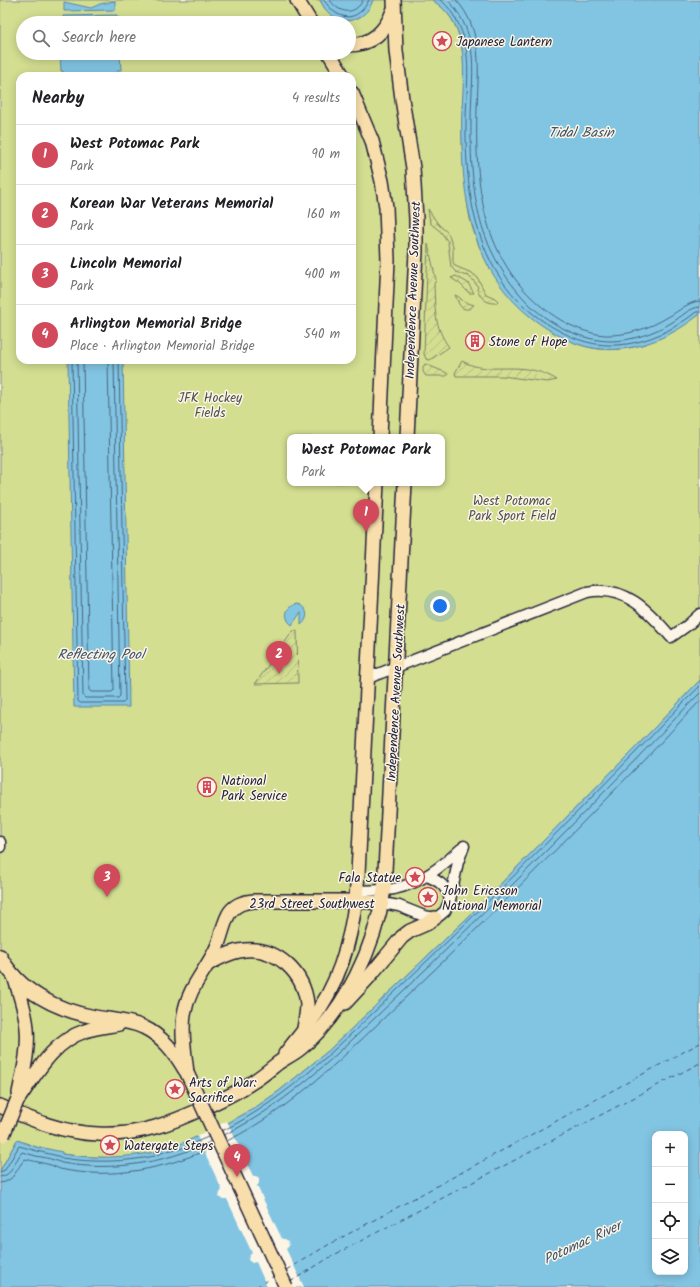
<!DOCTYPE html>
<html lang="en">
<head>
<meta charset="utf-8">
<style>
	body { margin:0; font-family:Kalam,sans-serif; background:#f6f6f6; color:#202124 }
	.controls { position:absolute; right:12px; bottom:12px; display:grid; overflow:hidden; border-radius:8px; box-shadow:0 2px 10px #0003 }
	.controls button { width:36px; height:36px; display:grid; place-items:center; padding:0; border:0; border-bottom:1px solid #e0e0e0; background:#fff; color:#202124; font:20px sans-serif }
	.you { position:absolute; left:440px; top:606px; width:14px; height:14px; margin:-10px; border:3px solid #fff; border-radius:50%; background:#1a73e8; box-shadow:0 0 0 6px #1a73e833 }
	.badge { display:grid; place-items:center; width:26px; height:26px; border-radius:50%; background:#d1495b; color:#fff; font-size:13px; font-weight:700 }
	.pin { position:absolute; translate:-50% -33px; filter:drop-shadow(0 1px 2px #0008) }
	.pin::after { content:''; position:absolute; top:21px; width:14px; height:12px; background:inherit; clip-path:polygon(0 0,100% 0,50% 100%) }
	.popup { position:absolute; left:287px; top:434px; width:158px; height:52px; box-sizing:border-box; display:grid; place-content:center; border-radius:8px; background:#fff; filter:drop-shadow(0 1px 3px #0005); font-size:13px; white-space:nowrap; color:#757577 }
	.popup b { font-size:15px; color:#202124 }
	.popup::after { content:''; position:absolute; left:50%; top:100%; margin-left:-8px; border:8px solid transparent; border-top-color:#fff }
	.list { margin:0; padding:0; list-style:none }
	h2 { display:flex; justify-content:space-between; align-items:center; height:52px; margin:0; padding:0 16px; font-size:17px }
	h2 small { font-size:13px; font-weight:400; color:#757577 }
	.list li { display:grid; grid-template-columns:26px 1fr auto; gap:12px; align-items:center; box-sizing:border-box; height:60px; padding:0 16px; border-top:1px solid #e0e0e0 }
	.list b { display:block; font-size:15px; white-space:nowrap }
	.list p { margin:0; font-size:13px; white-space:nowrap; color:#757577 }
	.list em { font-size:13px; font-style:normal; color:#757577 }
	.icon { flex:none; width:22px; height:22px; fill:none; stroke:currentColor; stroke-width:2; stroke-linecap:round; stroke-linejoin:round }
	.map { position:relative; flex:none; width:700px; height:1287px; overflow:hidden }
	.search { position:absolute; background:#fff; box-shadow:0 2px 10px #0003; left:16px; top:16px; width:340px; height:44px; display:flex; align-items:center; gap:10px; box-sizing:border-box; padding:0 14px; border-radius:22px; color:#757577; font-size:15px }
	.panel { position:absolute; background:#fff; box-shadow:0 2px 10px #0003; left:16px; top:72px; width:340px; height:292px; border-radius:12px }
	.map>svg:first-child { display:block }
	.park { fill:#d3de91; stroke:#7a8066; fill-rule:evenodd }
	.garden { fill:url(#garden-furrows); stroke:#7a8066 }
	.water { fill:#82c5e3; stroke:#5c84a0; fill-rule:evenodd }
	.pier { fill:#fcf5e5 }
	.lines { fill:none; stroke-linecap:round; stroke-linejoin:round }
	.shore { stroke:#48637e; stroke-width:1 }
	.ferry { stroke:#3f536d; stroke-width:1; stroke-dasharray:5 4; stroke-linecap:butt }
	.minor-casing { stroke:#22223b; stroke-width:13 }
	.major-casing { stroke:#22223b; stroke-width:16 }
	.minor { stroke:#fcf5e5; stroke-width:10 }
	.major { stroke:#f8deab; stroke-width:13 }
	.major-bridge-casing { stroke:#22223b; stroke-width:16; stroke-linecap:butt }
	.major-bridge { stroke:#f8deab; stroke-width:13 }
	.labels { text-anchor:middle; stroke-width:3; stroke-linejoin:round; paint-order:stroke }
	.poi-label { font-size:13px; fill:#22223b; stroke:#fcf5e5; text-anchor:start }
	.street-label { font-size:13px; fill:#22223b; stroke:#fcf5e5 }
	.park-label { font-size:13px; fill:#4e5150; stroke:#fcf5e5 }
	.water-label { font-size:14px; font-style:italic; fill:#3f536d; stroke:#fcf5e5 }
</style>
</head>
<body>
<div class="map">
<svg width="700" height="1287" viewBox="0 0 700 1287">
	<defs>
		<pattern id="garden-furrows" width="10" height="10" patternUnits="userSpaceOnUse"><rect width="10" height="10" fill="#d3de91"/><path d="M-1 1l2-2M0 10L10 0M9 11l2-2" fill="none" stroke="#b5be7e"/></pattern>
	</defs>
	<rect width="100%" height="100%" fill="#fcf5e5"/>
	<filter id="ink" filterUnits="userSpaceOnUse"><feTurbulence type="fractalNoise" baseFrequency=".025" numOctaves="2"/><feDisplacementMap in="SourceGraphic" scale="8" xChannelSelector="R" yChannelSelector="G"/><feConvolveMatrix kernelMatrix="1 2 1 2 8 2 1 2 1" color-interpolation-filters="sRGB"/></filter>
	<g filter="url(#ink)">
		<path class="park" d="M0 0H320L325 9 346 21C361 18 366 14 373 0H432C478 28 460 93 462 138 462 151 464 164 465 177 466 191 467 205 470 219 484 274 521 320 573 342 596 352 623 352 647 343 656 340 665 334 674 329 682 325 692 321 700 314V680L635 748 464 921 328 1051 279 1091 253 1109 228 1123 178 1146 177 1144C169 1147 162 1151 154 1152 123 1160 92 1158 62 1154V1153L40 1147 39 1148 17 1140 0 1171ZM23 23H349V53H23ZM20 76H352V360H20ZM290 437H442V483H290Z"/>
		<g class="garden">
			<path d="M428 209 438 224 448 233 453 247V262L455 266 472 273 477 277 486 294 495 298 498 301 497 303C486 304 481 298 477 289L478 287 473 280 467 275 466 276 456 272 451 267 448 242 441 232 430 223Z"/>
			<path d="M428 244 436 280 434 284C435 308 434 327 449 347L430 360 426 359 424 354Z"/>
			<path d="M456 276 468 283 474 293H469L459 283 451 278Z"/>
			<path d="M455 295 459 297 464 302 474 305 469 309C459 310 459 303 455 295Z"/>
			<path d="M462 361C478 370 494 368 511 368 527 368 543 371 557 380L547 382 502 376H456L455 373Z"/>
			<path d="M425 364 447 373 448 375 446 376H426C423 373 423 371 423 367Z"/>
			<path d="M293 631H297L298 683 255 684Z"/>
		</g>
		<g class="water">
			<path d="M320 0H373C371 5 369 10 364 14 356 22 341 23 331 15 326 11 323 6 320 0Z"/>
			<path d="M432 0H700V314C665 343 614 361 570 341 485 302 462 225 462 138 461 123 462 108 463 92 464 58 466 21 432 0Z"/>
			<path d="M115 1V10L64 11V2L91 8 100 4Z"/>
			<path d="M117 15V18H120V23H60V19H63V16Z"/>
			<path d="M60 53H120L121 70H118V76H63V71H61Z"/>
			<path d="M68 360H123L129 707H74Z"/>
			<path d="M297 604C308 607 310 618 301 625V612L292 625C283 618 285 606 297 604Z"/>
			<path d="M700 680V1287H0V1171L17 1140 39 1148V1147L62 1152V1154C94 1159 123 1158 155 1152V1151L177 1144 178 1145 228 1123 253 1109 279 1091 328 1051 464 921 635 748ZM655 1134H685V1272H655Z"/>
		</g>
		<path class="pier" d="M227 1121 253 1176H256L259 1178V1183L257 1186 282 1239H285L288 1241 289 1246 286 1249 304 1287H267L256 1262 252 1263 248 1260 249 1256 252 1253 227 1199H223L219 1197 220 1193 222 1190 197 1136Z"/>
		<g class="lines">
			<g class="shore">
				<path d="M324 0C337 21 357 24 369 0"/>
				<path d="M330 0C339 14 355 16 363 0"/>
				<path d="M440 0C445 3 449 8 452 13 475 45 466 85 466 122 465 210 481 296 570 336 613 356 660 341 696 312H700"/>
				<path d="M448 0C482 37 471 75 471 121 470 192 477 252 530 305 551 325 582 341 611 341 631 341 654 333 671 323 680 318 690 307 700 307"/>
				<path d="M456 0C484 30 478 71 477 109 475 177 480 247 531 297 550 316 578 333 605 335 627 336 650 328 668 317 678 312 689 301 700 301"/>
				<path d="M64 23 67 20 113 19 116 23"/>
				<path d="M72 360 78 701 80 703H123L125 701 119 360"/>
				<path d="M77 360 83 696 85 698H118L120 696 114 360"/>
				<path d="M83 360 89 690 91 692H112L114 690 108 360"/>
				<path d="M222 1131C290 1098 344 1040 398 989 479 912 558 832 636 752 658 730 678 707 700 686"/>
				<path d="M224 1135C293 1102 347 1044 402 992 483 915 563 835 641 754 661 734 680 713 700 693"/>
				<path d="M227 1141C296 1107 351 1049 406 997 487 920 566 840 644 760 663 741 681 720 700 701"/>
				<path d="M0 1172 5 1170 19 1146 37 1151 58 1156 62 1158C94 1163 124 1162 155 1156 162 1152 173 1149 180 1149L208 1137"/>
				<path d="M0 1177C13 1176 15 1160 22 1152 27 1153 31 1155 36 1156 42 1157 48 1158 54 1160 57 1161 59 1162 62 1163 113 1172 164 1163 210 1142"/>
				<path d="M0 1183C15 1182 16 1168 25 1159 33 1161 43 1163 51 1165 54 1166 57 1168 60 1169 111 1180 166 1169 213 1147"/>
			</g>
			<g class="ferry">
				<path d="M286 1270 328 1245 700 1043"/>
				<path d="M290 1282 332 1256 700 1063"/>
				<path d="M256 1287 274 1276"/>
			</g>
			<defs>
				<g id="minor">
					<path d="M368 678 587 592C625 585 648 610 671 637L688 625 700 614"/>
					<path d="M0 842V847"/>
					<path d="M427 876C439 881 447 886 450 900"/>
					<path d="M357 891C369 890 382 891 394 889 421 883 441 867 461 849"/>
					<path d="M382 903 399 906 424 916 435 918 439 916 445 911 450 900 458 862 464 846"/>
				</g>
				<g id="major">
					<path d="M297 0 311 23"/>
					<path d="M394 0 396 51 402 99 413 168 416 219V251L407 437"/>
					<path d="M349 45C371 45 386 31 393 11"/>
					<path d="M329 53 343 76"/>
					<path d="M352 93 372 141 382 181 386 207 388 260 380 437"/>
					<path d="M0 956C19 991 56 1010 95 1017 111 1020 127 1020 143 1027 162 1036 174 1051 185 1070"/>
					<path d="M208 964C219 958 232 951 245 950 277 947 304 973 307 1004 307 1013 305 1021 304 1029"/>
					<path d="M14 976C19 993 26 1011 27 1029 29 1051 23 1073 19 1093"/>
					<path d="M345 1003 369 977 402 937 410 931 426 924 435 918"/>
					<path d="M285 1054C297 1038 310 1024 320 1008 346 968 355 921 358 874L377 483"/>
					<path d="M187 1073C185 1054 181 1034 184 1015 188 988 205 972 216 949 221 939 224 920 230 912 236 904 244 902 254 901H356L382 903"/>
					<path d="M17 1101C36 1074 52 1042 85 1031 96 1027 108 1026 119 1024"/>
					<path d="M0 1106C32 1120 63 1133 98 1134 139 1136 172 1123 208 1106 223 1099 238 1092 251 1083 261 1077 269 1070 278 1063 285 1058 294 1054 301 1048 346 1011 375 946 384 890L405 483"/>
				</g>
			</defs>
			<use href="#minor" class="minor-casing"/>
			<use href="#major" class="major-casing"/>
			<use href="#minor" class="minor"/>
			<use href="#major" class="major"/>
			<defs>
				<g id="major-bridge">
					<path d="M187 1073 286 1287"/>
					<path d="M3 1135 17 1101"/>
				</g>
			</defs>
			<use href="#major-bridge" class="major-bridge-casing"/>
			<use href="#major-bridge" class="major-bridge"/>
		</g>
	</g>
	<defs>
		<symbol id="sight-ring" viewBox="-11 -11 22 22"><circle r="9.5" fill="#fcf5e5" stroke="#d1495b" stroke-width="1.5"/><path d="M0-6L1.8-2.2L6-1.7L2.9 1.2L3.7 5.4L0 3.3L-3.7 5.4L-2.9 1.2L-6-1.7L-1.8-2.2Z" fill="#d1495b"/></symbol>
		<symbol id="building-ring" viewBox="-11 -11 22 22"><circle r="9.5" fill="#fcf5e5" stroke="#d1495b" stroke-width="1.5"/><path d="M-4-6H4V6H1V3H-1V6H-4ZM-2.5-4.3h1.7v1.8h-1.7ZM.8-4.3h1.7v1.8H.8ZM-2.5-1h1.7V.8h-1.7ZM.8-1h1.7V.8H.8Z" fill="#d1495b"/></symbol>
	</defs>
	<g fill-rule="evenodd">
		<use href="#sight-ring" x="431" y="30" width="22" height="22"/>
		<use href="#building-ring" x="464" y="330" width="22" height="22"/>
		<use href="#building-ring" x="196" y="776" width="22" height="22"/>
		<use href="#sight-ring" x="404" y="866" width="22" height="22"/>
		<use href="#sight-ring" x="417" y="886" width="22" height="22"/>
		<use href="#sight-ring" x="164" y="1078" width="22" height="22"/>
		<use href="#sight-ring" x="99" y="1134" width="22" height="22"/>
	</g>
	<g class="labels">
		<g class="poi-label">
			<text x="456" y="46">Japanese Lantern</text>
			<text x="489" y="346">Stone of Hope</text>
			<text x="221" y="785">National<tspan x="221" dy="15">Park Service</tspan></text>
			<text x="401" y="882" text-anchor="end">Fala Statue</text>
			<text x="442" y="895">John Ericsson<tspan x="442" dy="15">National Memorial</tspan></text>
			<text x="189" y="1087">Arts of War:<tspan x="189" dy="15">Sacrifice</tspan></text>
			<text x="124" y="1150">Watergate Steps</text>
		</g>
		<g class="street-label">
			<text transform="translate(412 290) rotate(-88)" y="5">Independence Avenue Southwest</text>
			<text transform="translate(395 693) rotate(-87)" y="5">Independence Avenue Southwest</text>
			<text x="312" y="908">23rd Street Southwest</text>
		</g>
		<g class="park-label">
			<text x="210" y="402">JFK Hockey<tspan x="210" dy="15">Fields</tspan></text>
			<text x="512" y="505">West Potomac<tspan x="512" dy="15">Park Sport Field</tspan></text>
		</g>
		<g class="water-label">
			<text x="581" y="137">Tidal Basin</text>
			<text x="101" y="659">Reflecting Pool</text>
			<text transform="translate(582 1242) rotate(-25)" y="5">Potomac River</text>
		</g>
	</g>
</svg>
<div class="controls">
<button>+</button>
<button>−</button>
<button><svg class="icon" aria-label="locate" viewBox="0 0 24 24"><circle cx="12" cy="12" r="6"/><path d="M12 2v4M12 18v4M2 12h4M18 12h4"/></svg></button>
<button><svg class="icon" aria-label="layers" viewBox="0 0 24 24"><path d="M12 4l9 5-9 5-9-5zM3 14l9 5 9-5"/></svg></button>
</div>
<div class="you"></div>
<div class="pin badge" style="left:366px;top:532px">1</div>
<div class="popup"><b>West Potomac Park</b>Park</div>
<div class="pin badge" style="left:279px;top:674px">2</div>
<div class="pin badge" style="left:107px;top:897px">3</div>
<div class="pin badge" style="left:237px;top:1177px">4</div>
<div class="search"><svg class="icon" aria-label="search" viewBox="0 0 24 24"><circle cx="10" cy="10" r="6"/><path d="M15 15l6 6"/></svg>Search here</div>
<section class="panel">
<h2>Nearby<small>4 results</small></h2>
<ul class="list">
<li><span class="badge">1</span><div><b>West Potomac Park</b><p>Park</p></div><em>90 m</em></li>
<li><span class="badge">2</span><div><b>Korean War Veterans Memorial</b><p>Park</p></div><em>160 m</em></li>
<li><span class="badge">3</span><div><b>Lincoln Memorial</b><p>Park</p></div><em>400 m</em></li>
<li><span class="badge">4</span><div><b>Arlington Memorial Bridge</b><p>Place · Arlington Memorial Bridge</p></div><em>540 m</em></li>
</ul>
</section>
</div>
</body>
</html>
